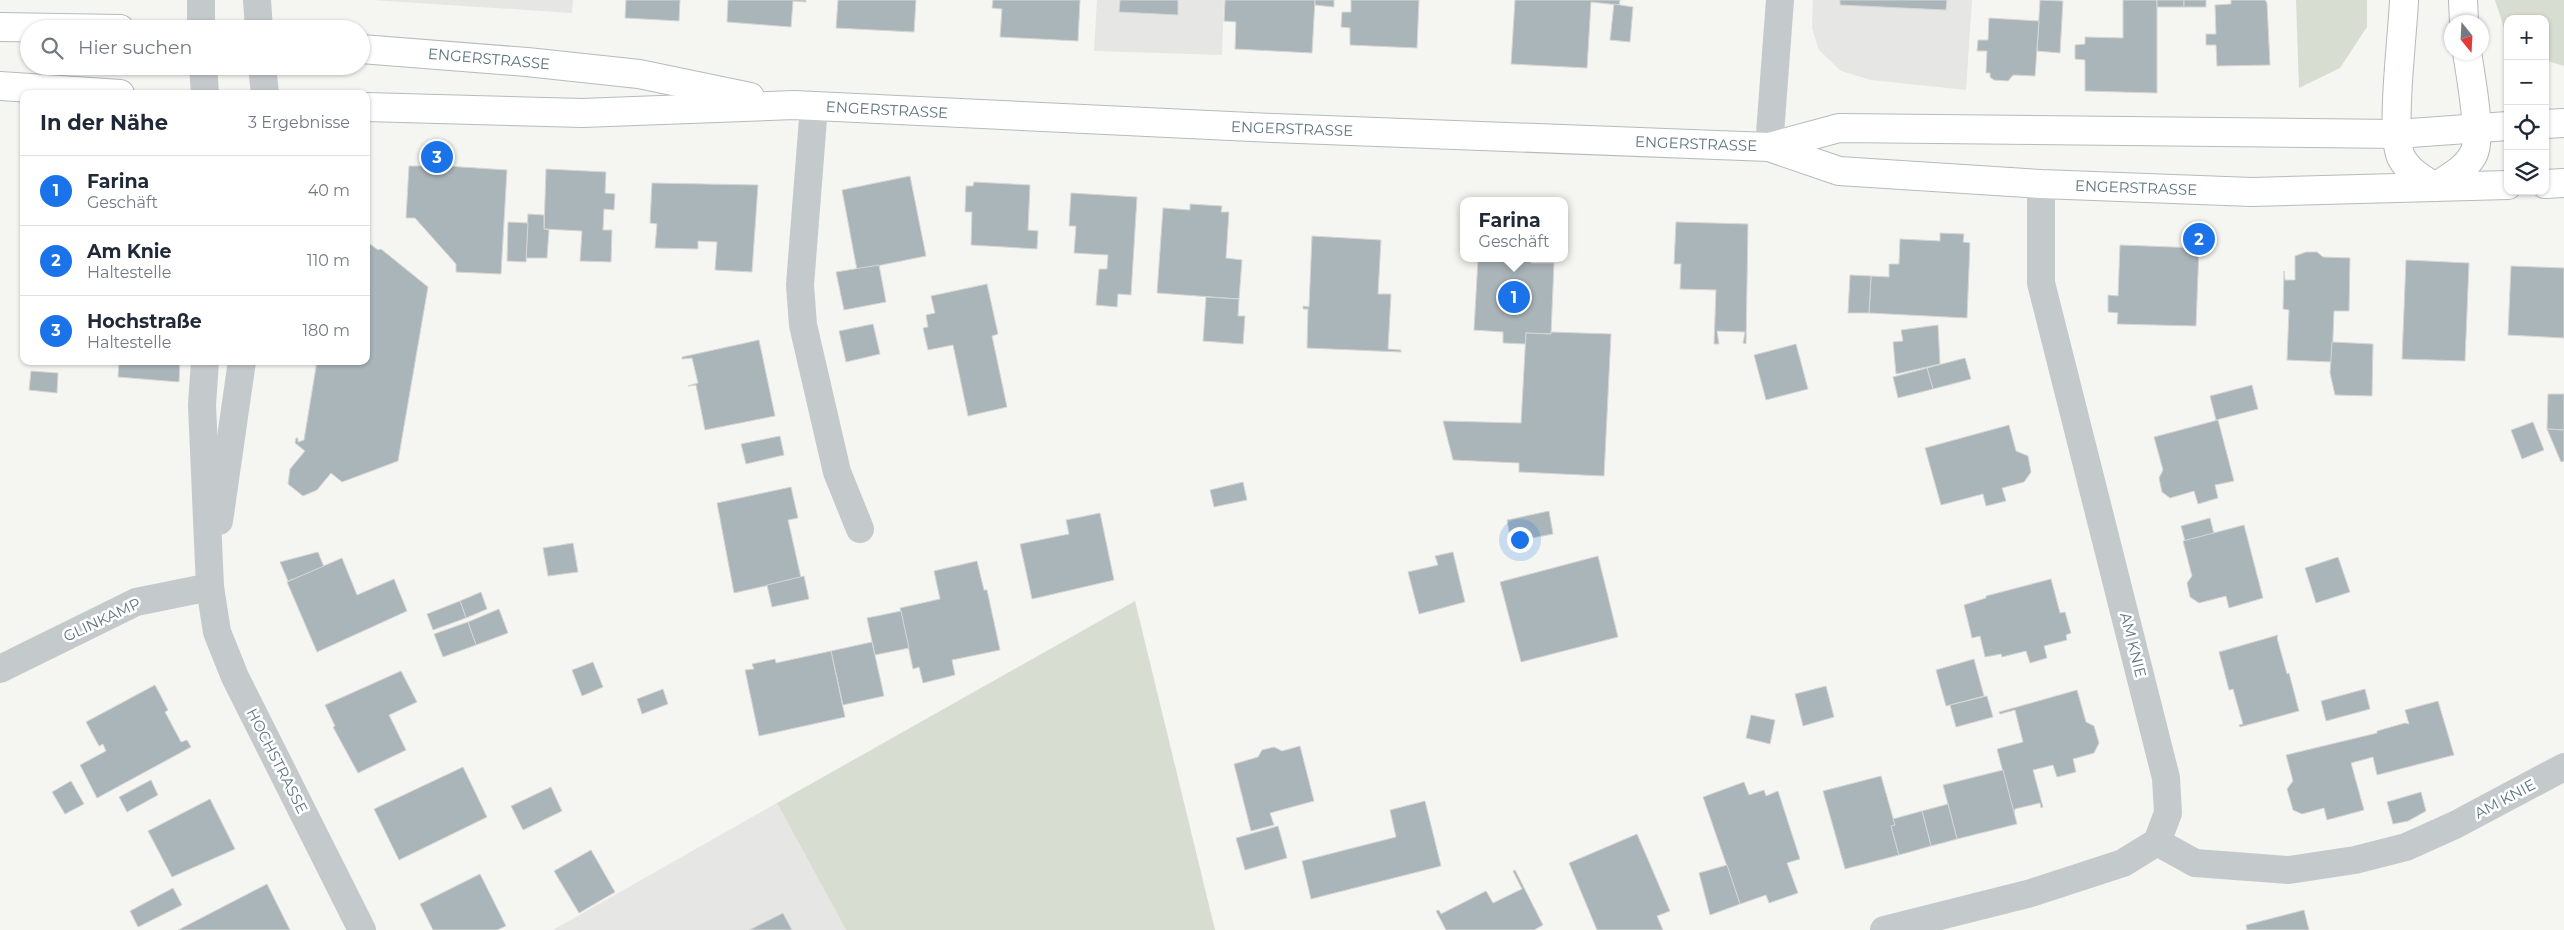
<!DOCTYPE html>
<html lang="de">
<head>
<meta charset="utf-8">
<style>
	body { margin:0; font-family:Montserrat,sans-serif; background:#f2f2f3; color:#1f2937 }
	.controls { position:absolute; right:15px; top:15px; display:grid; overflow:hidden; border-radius:10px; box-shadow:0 1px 4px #0004 }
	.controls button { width:45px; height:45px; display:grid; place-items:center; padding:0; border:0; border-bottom:1px solid #e0e1e3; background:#fff; color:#1f2937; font:25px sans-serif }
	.compass { position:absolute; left:2444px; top:15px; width:45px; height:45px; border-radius:50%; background:#fff; box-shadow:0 1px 4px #0004; rotate:162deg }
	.you { position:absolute; left:1519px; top:539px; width:18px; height:18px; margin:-12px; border:4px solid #fff; border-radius:50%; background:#1a73e8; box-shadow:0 0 0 8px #1a73e833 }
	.badge { display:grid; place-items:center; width:32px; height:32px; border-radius:50%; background:#1a73e8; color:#fff; font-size:16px; font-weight:700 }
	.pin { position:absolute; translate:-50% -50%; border:2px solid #fff; box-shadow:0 1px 5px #0006 }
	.popup { position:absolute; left:1460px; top:197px; width:108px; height:65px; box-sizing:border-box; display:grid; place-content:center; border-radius:10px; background:#fff; filter:drop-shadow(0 1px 4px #0005); font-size:16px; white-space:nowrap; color:#747a83 }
	.popup b { font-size:19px; color:#1f2937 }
	.popup::after { content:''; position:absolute; left:50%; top:100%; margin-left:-10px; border:10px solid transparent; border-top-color:#fff }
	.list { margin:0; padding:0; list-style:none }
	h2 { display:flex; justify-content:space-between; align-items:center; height:65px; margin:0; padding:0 20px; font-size:21px }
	h2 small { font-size:16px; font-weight:400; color:#747a83 }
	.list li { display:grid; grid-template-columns:32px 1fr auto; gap:15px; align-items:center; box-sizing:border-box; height:70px; padding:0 20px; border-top:1px solid #e0e1e3 }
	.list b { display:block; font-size:19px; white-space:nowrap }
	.list p { margin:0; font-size:16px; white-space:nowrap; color:#747a83 }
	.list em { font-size:16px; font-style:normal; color:#747a83 }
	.icon { flex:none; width:28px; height:28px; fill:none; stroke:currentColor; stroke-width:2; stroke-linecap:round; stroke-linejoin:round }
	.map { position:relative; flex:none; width:2564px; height:930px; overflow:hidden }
	.search { position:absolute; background:#fff; box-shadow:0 1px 4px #0004; left:20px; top:20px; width:350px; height:55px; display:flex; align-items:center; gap:12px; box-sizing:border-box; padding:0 18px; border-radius:28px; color:#747a83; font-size:19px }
	.panel { position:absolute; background:#fff; box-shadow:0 1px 4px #0004; left:20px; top:90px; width:350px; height:275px; border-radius:10px }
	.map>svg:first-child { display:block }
	.built { fill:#e6e6e4 }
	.green { fill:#d8ddd1 }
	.building { fill:#aab5b9; stroke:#d6d6d4 }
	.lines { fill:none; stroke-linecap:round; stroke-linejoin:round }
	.major-casing { stroke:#b5bbbd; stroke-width:30 }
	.highway-casing { stroke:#b4b9bb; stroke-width:30 }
	.minor { stroke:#c4c9cb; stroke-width:28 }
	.major { stroke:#fff; stroke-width:28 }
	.highway { stroke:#fff; stroke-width:28 }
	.labels { text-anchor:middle; stroke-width:5; stroke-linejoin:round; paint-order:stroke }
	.street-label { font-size:15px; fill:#5d767f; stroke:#fff }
</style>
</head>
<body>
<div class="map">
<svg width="2564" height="930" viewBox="0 0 2564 930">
	<rect width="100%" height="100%" fill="#f5f5f1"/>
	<g class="built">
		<path d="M371 0H573L572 13Z"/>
		<path d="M1097 0H1224L1222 55 1094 51Z"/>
		<path d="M1813 0H1972L1966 90 1871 80 1841 71 1819 50 1812 28Z"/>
		<path d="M777 803 846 930H553Z"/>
	</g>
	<g class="green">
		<path d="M2296 0H2367V27L2340 68 2299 88Z"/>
		<path d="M2495 0H2564V66L2545 60V19H2508V41Z"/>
		<path d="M1135 601 1215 930H846L777 803Z"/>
	</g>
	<g class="building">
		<path d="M626 0H680L679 21 625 18Z"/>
		<path d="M728 0H806V2L793 1 791 27 727 22Z"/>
		<path d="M838 0H916L914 32 836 28Z"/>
		<path d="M993 0H1080L1078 41 1000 37 1002 9 992 8Z"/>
		<path d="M1120 0H1178V15L1119 12Z"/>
		<path d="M1225 0H1315L1312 53 1235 49 1236 22 1224 21Z"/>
		<path d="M1315 0H1334V7L1315 5Z"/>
		<path d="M1351 0H1419L1417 48 1350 45V28L1341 27 1342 12H1351Z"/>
		<path d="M1515 0H1620L1619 5 1591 2 1587 68 1511 64Z"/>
		<path d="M1840 0H1947L1946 10 1840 5Z"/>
		<path d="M2040 0 2063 1 2060 53 2037 51Z"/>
		<path d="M2123 0H2157V93L2085 91V60L2075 59V45L2085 44V37L2123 38Z"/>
		<rect x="2157" y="0" width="27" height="7"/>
		<rect x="2184" y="0" width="22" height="7"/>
		<path d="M2231 0H2265L2267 3 2270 65 2217 66 2216 45H2206V34H2216L2215 5 2231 4Z"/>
		<path d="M1614 4 1633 7 1630 42 1610 40Z"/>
		<path d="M1989 18 2039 21 2035 76 2013 75 2008 81 1994 80 1990 77V73H1986L1987 51H1977L1978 40H1988Z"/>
		<path d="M409 166H446L507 170 501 274 456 272V264L415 218H406Z"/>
		<path d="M546 169 606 172 605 193 615 194 614 210 604 209 603 230H612L611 262 580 261 582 231 544 229Z"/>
		<path d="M910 176 926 256 857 270 842 190Z"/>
		<path d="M974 182 1030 185 1028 230 1038 231 1037 249 971 245 972 212H965L966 186H973Z"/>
		<path d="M652 183 758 185 752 272 715 270 717 242 698 241V249L655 248 657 224 650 223Z"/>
		<path d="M1071 193 1137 197 1131 295 1118 294 1117 307 1096 305 1099 269H1107L1108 255 1074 253 1076 226H1069Z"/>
		<path d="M1190 204 1222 206 1221 212H1229L1226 258 1242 260 1239 299 1157 293 1163 208 1190 210Z"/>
		<path d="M528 214 544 215V229L549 230 547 258H526Z"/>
		<path d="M508 222 528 223 526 262 507 261Z"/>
		<path d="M1676 222 1748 224 1746 344 1743 343 1745 332 1717 331 1719 344H1714L1716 290 1680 289 1681 264H1674Z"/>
		<path d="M1940 233 1964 234 1963 242 1970 243 1967 318 1869 313 1871 276 1889 277V264H1899L1900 239 1940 241Z"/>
		<path d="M1312 236 1381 240 1378 294H1391L1388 349 1401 350V352L1307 348 1308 309H1303V306L1309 307Z"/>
		<path d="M366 241 378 250 381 249 428 287 398 461 342 482 331 473 317 490 303 496 288 484 290 469 305 451 295 443 296 438H298V442L304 440 317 361H366Z"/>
		<path d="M2120 245 2199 248 2196 326 2117 324 2118 313 2108 312V295L2118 296Z"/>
		<path d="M2306 252H2317L2323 257 2350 258 2349 311H2334L2332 362 2287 360 2289 310 2283 309 2284 271 2285 280H2295V256Z"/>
		<path d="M1480 258H1531V263H1554L1551 334 1526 333V344L1503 343V332L1474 330 1478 259Z"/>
		<path d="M2406 260 2469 263 2465 361 2402 359Z"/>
		<path d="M879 265 886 302 844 310 836 272Z"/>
		<path d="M2511 266 2564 268V338L2508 335Z"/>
		<path d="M1850 275 1871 276 1869 313H1848Z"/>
		<path d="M987 284 998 334 992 336 1007 407 968 416 953 345 928 350 923 328 928 327 926 315 935 313 931 296Z"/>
		<path d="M1206 297 1239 299 1238 316H1245L1243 344 1203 341Z"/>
		<path d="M873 324 880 354 846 362 839 331Z"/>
		<path d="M1938 325 1940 364 1896 374 1893 342 1903 341 1901 330Z"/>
		<path d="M1551 332 1611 334 1604 476 1519 472V463L1453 460 1443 421 1521 423 1526 333 1551 334Z"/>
		<path d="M759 340 775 416 705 430 696 385 688 386 698 383 692 358 682 359V357Z"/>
		<path d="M2332 342 2373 344 2372 396 2335 395 2330 373Z"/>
		<path d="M1796 344 1808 389 1766 400 1754 355Z"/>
		<path d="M1965 358 1971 379 1933 389 1927 368Z"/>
		<path d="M119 361H180L179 382 118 377Z"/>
		<path d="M1927 368 1933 389 1898 398 1893 377Z"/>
		<path d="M31 371 58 373 57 393 29 390Z"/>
		<path d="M2252 385 2258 409 2216 420 2210 396Z"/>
		<path d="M2548 394H2564V430L2547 429Z"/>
		<path d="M2218 420 2234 481 2215 485 2218 498 2198 504 2194 491 2170 498 2162 492 2159 478 2163 470 2154 437Z"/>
		<path d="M2533 422 2544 450 2522 459 2511 430Z"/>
		<path d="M2009 425 2016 451 2028 456 2031 472 2024 482 2002 488 2006 501 1986 506 1983 494 1941 505 1925 448Z"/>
		<path d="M2547 429 2564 430V461L2561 462Z"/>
		<path d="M780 436 784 455 746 464 741 444Z"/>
		<path d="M1243 482 1247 500 1214 507 1210 490Z"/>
		<path d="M791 487 798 518 788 520 801 578 734 593 717 503Z"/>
		<path d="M1549 511 1553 534 1511 542 1507 520Z"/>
		<path d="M1100 513 1114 580 1032 599 1020 544 1069 534 1066 520Z"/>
		<path d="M2210 518 2214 534 2185 541 2181 526Z"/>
		<path d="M2244 525 2263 598 2229 608 2226 596 2199 603 2190 597 2187 583 2192 576 2183 541Z"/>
		<path d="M573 543 578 572 548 576 543 548Z"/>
		<path d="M318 552 324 567 288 581 280 562Z"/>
		<path d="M1453 552 1465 602 1419 614 1408 572 1438 565 1435 556Z"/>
		<path d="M1598 556 1618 637 1521 662 1500 582Z"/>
		<path d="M2338 557 2350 592 2316 603 2305 568Z"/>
		<path d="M342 558 357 595 394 579 407 611 317 652 287 582Z"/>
		<path d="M977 561 984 590H987L1000 650 952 660 955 675 923 683 919 667 913 669 900 608 940 599 934 571Z"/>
		<path d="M804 576 809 599 772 607 767 585Z"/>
		<path d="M2051 579 2060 613 2065 612 2071 633 2066 635 2067 640 2044 646 2047 658 2030 663 2026 651 2002 657 2001 654 1985 657 1980 636 1972 638 1964 605 1986 598V596Z"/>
		<path d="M481 592 487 609 466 618 460 601Z"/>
		<path d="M460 601 466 618 433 630 427 614Z"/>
		<path d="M499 609 508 633 476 645 468 622Z"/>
		<path d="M901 611 909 648 875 655 867 618Z"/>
		<path d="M468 622 476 645 443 657 434 634Z"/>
		<path d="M2278 635 2277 638 2287 674 2289 673 2299 711 2240 727 2239 725 2243 724 2233 689 2229 690 2219 652Z"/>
		<path d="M872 642 884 696 843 705 831 651Z"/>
		<path d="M831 651 845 717 759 736 745 670 754 669 752 664 775 659 776 663Z"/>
		<path d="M1974 659 1984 696 1946 706 1936 670Z"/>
		<path d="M593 662 603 687 582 696 572 670Z"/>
		<path d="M401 671 417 702 389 715 406 750 358 773 333 727 335 726 325 705Z"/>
		<path d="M155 685 168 710 165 712 181 742 187 740 191 747 97 798 80 765 106 751 103 744 99 746 86 722Z"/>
		<path d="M1826 686 1834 717 1803 726 1795 694Z"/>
		<path d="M663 689 668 704 642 714 637 699Z"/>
		<path d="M2365 689 2370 709 2326 721 2321 701Z"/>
		<path d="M2077 690 2086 722 2094 726 2099 743 2094 753 2073 759 2076 772 2057 777 2053 765 2033 770 2043 807 2041 808 2040 803 2015 809 2014 815 1997 749 2023 742 2015 710 2000 714 1999 712Z"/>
		<path d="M1987 696 1993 717 1956 727 1950 705Z"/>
		<path d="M2438 701 2454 755 2377 775 2373 757 2351 763 2364 810 2327 820 2324 808 2302 814 2293 810 2287 789 2293 781 2286 755 2377 733V731L2405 723 2409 724 2405 710Z"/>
		<path d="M1751 715 1775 720 1770 744 1746 738Z"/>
		<path d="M1300 746 1314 801 1270 813 1274 825 1251 831 1234 764 1258 757 1262 750 1274 747 1282 751Z"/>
		<path d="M463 767 487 817 399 860 374 809Z"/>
		<path d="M2003 770 2017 824 1957 839 1943 785Z"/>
		<path d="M1881 776 1895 825 1891 826 1899 855 1845 869 1823 791Z"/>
		<path d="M151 780 158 795 127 812 119 797Z"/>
		<path d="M71 781 84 804 65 814 52 792Z"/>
		<path d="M1744 782 1749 795 1764 790 1766 796 1778 791 1800 859 1787 863 1798 893 1769 903 1766 895 1740 904 1703 797Z"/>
		<path d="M551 787 562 811 523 830 511 806Z"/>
		<path d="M2421 792 2426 811 2408 821 2393 824 2387 802Z"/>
		<path d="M210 799 235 849 172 877 148 831Z"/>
		<path d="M1425 801 1441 866 1311 899 1302 861 1396 837 1390 810Z"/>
		<path d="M1948 804 1957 839 1931 846 1922 811Z"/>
		<path d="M1922 811 1931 846 1899 855 1891 826 1895 825 1893 819Z"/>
		<path d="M1278 826 1287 858 1245 870 1236 838Z"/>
		<path d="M1637 834 1670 911 1657 916 1663 930H1597L1569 863Z"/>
		<path d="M591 850 615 892 579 913 554 871Z"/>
		<path d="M1727 865 1740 904 1710 915 1699 873Z"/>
		<path d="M1515 870 1543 925 1534 930H1446L1436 911 1439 910 1441 914 1486 891 1493 903 1522 889 1513 871Z"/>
		<path d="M480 874 506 926 497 930H433L420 904Z"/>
		<path d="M267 884 290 930H178Z"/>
		<path d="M173 888 182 905 138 927 130 911Z"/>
		<path d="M2304 910 2309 930H2247L2246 925Z"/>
		<path d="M783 913 792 930H749Z"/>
	</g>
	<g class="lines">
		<defs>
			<g id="major">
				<path d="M0 27 120 29"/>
				<path d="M361 49 527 62 639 74 750 97"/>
				<path d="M0 86 120 94"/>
				<path d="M366 107 582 113 794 105 1273 128 1769 147 1839 171 2041 184 2252 192 2508 185"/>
				<path d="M2545 124 2564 123"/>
				<path d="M1769 147 1839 128 2397 134 2508 126"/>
				<path d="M2545 184 2564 183"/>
			</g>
			<g id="highway">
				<path d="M2404 0C2403 32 2390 132 2401 157 2408 171 2422 179 2435 187 2448 178 2465 170 2473 155 2483 139 2470 73 2467 52"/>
				<path d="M2463 0 2464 22"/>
			</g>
		</defs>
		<use href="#major" class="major-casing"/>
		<use href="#highway" class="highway-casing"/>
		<g class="minor">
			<path d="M257 0 259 29"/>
			<path d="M201 29V0"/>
			<path d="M203 66 205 94"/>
			<path d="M262 66 265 94"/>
			<path d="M814 106 800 285 803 325 837 472 860 529"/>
			<path d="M1769 147 1780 0"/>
			<path d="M205 361 202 405 210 587 217 632 235 677 362 930"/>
			<path d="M219 521 242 361"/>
			<path d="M0 669 136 602 210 587"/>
			<path d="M2157 842 2195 863 2289 870 2355 860 2406 847 2455 825 2564 767"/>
			<path d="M1884 930 2031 893 2123 863 2157 842 2168 813 2166 778 2041 283V184"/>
		</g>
		<use href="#major" class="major"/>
		<use href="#highway" class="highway"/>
	</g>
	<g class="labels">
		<g class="street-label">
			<text transform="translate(489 59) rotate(5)" y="5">ENGERSTRASSE</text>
			<text transform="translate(887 110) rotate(3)" y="5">ENGERSTRASSE</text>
			<text transform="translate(1292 129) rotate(2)" y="5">ENGERSTRASSE</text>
			<text transform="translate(1696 144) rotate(2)" y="5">ENGERSTRASSE</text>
			<text transform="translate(2136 188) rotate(2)" y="5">ENGERSTRASSE</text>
			<text transform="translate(102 620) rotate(-25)" y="5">GLINKAMP</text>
			<text transform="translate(2133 645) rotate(76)" y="5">AM KNIE</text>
			<text transform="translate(277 761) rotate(63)" y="5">HOCHSTRASSE</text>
			<text transform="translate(2505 799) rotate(-28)" y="5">AM KNIE</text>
		</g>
	</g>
</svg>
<div class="controls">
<button>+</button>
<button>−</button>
<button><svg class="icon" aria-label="locate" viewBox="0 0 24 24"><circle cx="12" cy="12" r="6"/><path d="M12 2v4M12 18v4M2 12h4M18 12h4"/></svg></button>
<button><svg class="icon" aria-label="layers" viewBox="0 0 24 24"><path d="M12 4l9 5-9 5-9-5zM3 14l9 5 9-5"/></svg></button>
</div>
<svg class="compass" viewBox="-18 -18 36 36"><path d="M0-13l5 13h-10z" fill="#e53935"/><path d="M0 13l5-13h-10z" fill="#747a83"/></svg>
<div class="you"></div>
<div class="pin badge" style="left:1514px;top:297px">1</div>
<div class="popup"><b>Farina</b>Geschäft</div>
<div class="pin badge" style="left:2199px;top:239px">2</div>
<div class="pin badge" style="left:437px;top:157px">3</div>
<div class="search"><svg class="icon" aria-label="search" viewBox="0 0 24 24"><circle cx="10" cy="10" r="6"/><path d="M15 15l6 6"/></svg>Hier suchen</div>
<section class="panel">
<h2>In der Nähe<small>3 Ergebnisse</small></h2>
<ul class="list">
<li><span class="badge">1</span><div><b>Farina</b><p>Geschäft</p></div><em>40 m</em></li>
<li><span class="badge">2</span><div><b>Am Knie</b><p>Haltestelle</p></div><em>110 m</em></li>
<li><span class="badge">3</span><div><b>Hochstraße</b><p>Haltestelle</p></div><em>180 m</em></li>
</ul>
</section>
</div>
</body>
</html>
